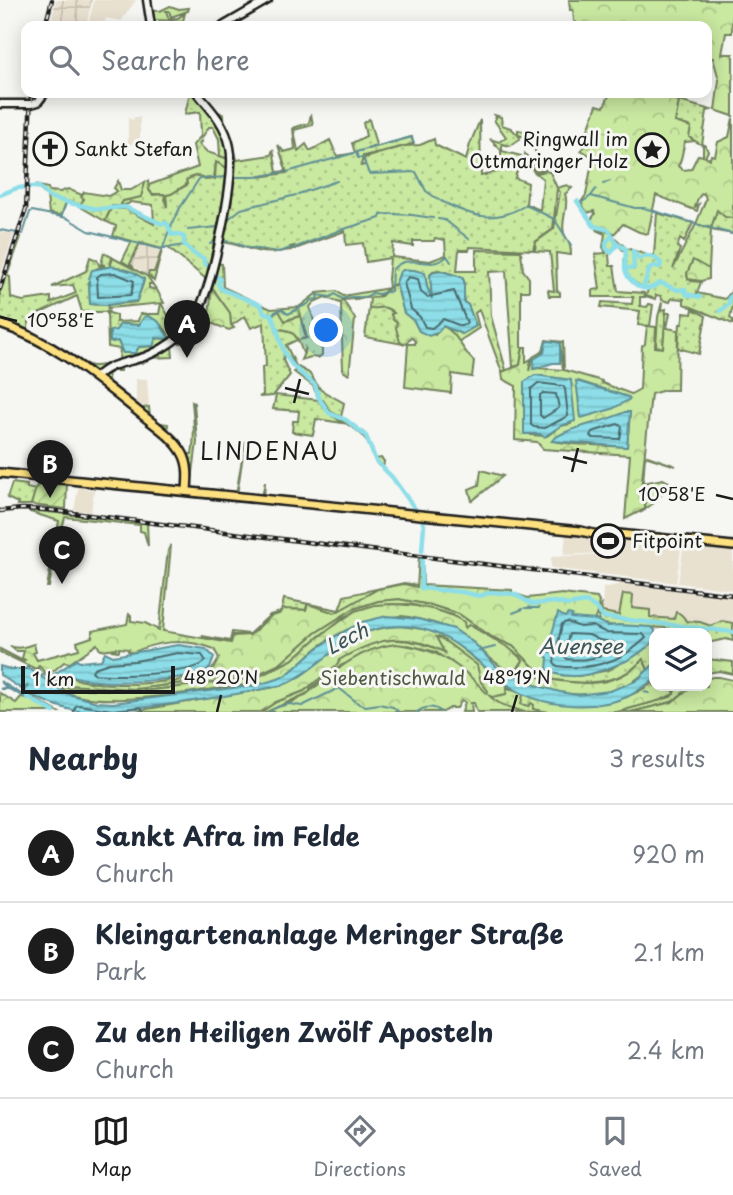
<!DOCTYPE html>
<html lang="en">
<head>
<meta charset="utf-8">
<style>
	body { margin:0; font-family:"Playpen Sans",sans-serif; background:#f6f6f7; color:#1f2937 }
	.controls { position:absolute; right:21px; bottom:21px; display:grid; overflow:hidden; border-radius:14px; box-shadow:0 4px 18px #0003 }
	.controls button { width:63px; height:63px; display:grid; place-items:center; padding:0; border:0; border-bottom:2px solid #e0e1e3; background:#fff; color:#1f2937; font:35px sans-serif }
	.scale { position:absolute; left:21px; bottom:18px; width:154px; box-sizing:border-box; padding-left:7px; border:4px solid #1c1c1c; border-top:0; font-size:19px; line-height:24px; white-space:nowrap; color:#1c1c1c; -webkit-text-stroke:5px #f6f6f2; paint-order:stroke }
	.you { position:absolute; left:327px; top:331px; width:24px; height:24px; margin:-18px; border:5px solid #fff; border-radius:50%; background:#1a73e8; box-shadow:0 0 0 10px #1a73e833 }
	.badge { display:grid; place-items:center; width:46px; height:46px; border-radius:50%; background:#1c1c1c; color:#fff; font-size:23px; font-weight:700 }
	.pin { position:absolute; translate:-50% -58px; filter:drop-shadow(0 2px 4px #0008) }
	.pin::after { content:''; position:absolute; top:37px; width:24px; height:21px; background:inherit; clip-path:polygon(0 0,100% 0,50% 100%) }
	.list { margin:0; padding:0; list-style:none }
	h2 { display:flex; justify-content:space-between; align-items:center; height:91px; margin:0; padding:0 28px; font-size:30px }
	h2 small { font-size:23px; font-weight:400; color:#747a83 }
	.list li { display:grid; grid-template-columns:46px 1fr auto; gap:21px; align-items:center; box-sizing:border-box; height:98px; padding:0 28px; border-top:2px solid #e0e1e3 }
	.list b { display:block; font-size:26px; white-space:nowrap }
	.list p { margin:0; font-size:23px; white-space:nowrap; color:#747a83 }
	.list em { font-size:23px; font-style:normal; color:#747a83 }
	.icon { flex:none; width:38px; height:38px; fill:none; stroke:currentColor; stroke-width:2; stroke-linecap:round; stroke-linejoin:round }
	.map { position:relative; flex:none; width:733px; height:712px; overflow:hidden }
	.search { position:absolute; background:#fff; box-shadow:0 4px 18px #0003; left:21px; right:21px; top:21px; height:77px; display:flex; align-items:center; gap:18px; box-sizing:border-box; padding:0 24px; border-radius:14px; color:#747a83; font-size:26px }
	.sheet { height:385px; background:#fff }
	nav { display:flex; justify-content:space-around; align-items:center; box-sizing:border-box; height:98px; border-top:2px solid #e0e1e3; background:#fff; font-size:19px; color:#747a83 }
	nav a { display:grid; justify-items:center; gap:4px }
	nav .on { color:#1c1c1c }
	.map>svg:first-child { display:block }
	.built { fill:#e9e1d0 }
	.industrial { fill:url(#industrial-grid) }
	.grass { fill:url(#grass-dots); stroke:#72825e; stroke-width:2; fill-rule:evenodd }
	.forest { fill:url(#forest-crowns); stroke:#72825e; stroke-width:2; fill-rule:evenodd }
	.garden { fill:url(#garden-furrows); stroke:#72825e; stroke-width:2 }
	.water { fill:url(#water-rules); stroke:#609096; stroke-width:2 }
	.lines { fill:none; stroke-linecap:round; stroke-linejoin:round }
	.shore { stroke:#496a6e; stroke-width:2 }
	.stream { stroke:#609096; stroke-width:2 }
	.river { stroke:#8ddee8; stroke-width:4.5 }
	.secondary-casing { stroke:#1c1c1c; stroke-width:11 }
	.primary-casing { stroke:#1c1c1c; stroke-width:12 }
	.secondary { stroke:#f6f6f2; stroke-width:6 }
	.primary { stroke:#fde080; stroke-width:7 }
	.rail-casing { stroke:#1c1c1c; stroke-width:4.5 }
	.rail { stroke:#f6f6f2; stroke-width:2; stroke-dasharray:5; stroke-linecap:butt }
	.secondary-bridge-casing { stroke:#1c1c1c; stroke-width:11; stroke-linecap:butt }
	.secondary-bridge { stroke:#f6f6f2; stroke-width:6 }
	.ticks { fill:none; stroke:#1c1c1c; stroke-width:2.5 }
	.labels { text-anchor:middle; stroke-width:6; stroke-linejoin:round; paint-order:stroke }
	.poi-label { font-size:19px; fill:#1c1c1c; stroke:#f6f6f2; text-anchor:start }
	.park-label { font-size:19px; fill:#505944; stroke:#f6f6f2 }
	.water-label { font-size:21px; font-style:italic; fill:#3e5659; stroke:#f6f6f2 }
	.quarter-label { font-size:23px; letter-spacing:2px; fill:#1c1c1c; stroke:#f6f6f2 }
	.ticks-label { font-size:18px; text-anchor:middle; fill:#1c1c1c; stroke:#f6f6f2; stroke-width:6; stroke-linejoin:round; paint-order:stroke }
</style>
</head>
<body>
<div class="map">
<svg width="733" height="712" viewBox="0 0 733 712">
	<defs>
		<pattern id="industrial-grid" width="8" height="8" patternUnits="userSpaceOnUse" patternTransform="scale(1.75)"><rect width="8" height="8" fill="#e9e1d0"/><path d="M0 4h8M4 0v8" fill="none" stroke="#c7c0b2"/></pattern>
		<pattern id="grass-dots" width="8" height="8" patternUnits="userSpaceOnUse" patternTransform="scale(1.75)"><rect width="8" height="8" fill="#c9e8a0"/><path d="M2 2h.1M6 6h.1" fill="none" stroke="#acc689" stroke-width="1.8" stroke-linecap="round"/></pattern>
		<pattern id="forest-crowns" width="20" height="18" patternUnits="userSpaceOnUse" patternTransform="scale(1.75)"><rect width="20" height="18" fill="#c9e8a0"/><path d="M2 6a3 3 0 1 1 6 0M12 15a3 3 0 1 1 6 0" fill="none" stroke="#acc689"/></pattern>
		<pattern id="garden-furrows" width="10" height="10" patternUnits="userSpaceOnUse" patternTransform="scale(1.75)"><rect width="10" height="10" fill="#c9e8a0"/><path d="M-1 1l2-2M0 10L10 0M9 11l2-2" fill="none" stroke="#acc689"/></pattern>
		<pattern id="water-rules" width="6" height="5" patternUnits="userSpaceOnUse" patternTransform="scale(1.75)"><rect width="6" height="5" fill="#8ddee8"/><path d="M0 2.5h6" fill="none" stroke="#79bec6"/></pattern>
	</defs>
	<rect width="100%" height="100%" fill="#f6f6f2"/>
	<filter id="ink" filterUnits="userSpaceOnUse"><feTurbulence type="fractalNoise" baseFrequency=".0143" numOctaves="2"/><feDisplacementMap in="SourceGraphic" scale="14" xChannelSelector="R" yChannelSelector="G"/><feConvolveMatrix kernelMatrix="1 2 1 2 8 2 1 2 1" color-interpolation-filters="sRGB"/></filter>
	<g filter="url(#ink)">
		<g class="built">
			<path d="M94 0H136L121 21 106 18 104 25 96 23 95 26H88Z"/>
			<path d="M134 117H140V142L128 145V118L133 120Z"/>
			<path d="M0 232 14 234 0 277Z"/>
			<path d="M136 379H147L149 407 136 405Z"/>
			<path d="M40 458 54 460 49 477 29 475 25 465 32 460 40 461Z"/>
			<path d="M79 484 85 489 94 490 91 512 74 510Z"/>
			<path d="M566 531 601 538 602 553 564 555Z"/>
			<path d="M605 536 682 543 676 583 551 568V557L604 554Z"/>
			<path d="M684 543 733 547V590L678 583Z"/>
			<path d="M621 584 733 597V623L722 621 711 626 707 625 700 622 685 621 676 612 675 619 650 616 632 608 633 595 624 594 619 615 602 612 603 588Z"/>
		</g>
		<g class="industrial">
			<path d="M56 0H92L86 26H50Z"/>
			<path d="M139 244 161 250 154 273 149 272 148 275 129 264Z"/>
		</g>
		<g class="grass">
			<path d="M190 93H196L223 130 231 160 220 156 219 139 213 127H209L203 136 201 135 200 112 185 114Z"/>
			<path d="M679 101 711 110 707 111 702 145 688 137 691 127 675 122Z"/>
			<path d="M219 112 224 115C224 132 234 142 237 160L271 155 273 149 277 172 286 171 259 177 287 173 278 145 284 152 295 149 293 128 309 123 311 114 313 125 294 130 298 151 306 144 310 151 330 140 337 156 355 153 352 143 366 136 363 123 369 119 376 145 368 149 412 137 413 144 363 156 361 166 365 165 364 158 405 146 420 145 434 139 435 145 466 160 470 144 480 120 481 176 501 171V150L490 139 499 142 506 137 494 120 496 118 494 115 501 117 502 125 511 128 518 135V130L523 131 530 137V143L527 138 519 135 520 139 510 146 502 144V151L521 156 515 178 528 183 526 204 540 210 543 179 533 171 531 162 525 157V154L536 167 543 165 534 149 545 167 548 168 538 171 533 167 534 171 538 173 545 171 550 172 557 188 567 185 572 188 565 194C570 206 560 221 564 233 568 244 571 242 571 255L556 253 557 291 560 292V296H549L548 290 554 291 550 252 535 251 536 242 554 229 560 192 557 189 553 229 535 242 533 250 470 247 469 250H459L457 271H476V250L521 251 523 270 529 278V291H521V347H523L520 365 513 367 506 271 489 272 491 316 506 370 502 372 479 310 475 313 479 328 458 342 448 328 462 334 476 326 468 305 464 303V281L462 277 439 270 433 271 430 275 432 300 427 287 425 274 414 270 400 272 396 283 389 288 388 279 390 258 366 262 363 243 346 245 345 231 295 249H292L294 246 290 247 291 250C279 252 269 254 257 251 243 248 233 242 218 242L227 197H224L206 279 167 247 162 250 154 281 148 275 149 272H154L162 249 140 243 130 264 134 268 122 261 132 241 113 236 116 226 105 221 111 209H126L154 224 153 205 130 202 128 204 120 206 123 201 141 197 145 182 148 181 149 190 153 195 165 194 167 207 166 195 171 194 187 185 186 180C194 176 198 173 205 180L215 179 216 161 232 169C238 150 226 132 218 115ZM435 238 445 240 446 255 430 261 392 257 393 243 413 246V241H434Z"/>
			<path d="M34 185 48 188 49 191 60 192 68 189 82 195 84 205 49 197 66 202 61 216 49 213 47 196Z"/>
			<path d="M717 209 726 217 733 218V234L711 230 709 269 692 262 687 276 691 281 701 282 697 293 725 299 731 292 733 284V306L730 318 733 320V324L684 304V299L672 298 670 302 662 300 661 296 656 295 655 299 646 296 648 289C631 283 619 272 626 253L618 245 609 255 610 266H614L618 291 644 293 645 297H640V306L647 307 649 304 653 305 650 326 638 325 640 311 601 307 602 302 632 304 633 297H593V290L600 289 595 254 606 253 603 247 605 234 596 230 609 232 626 248 650 256 654 255 657 213 693 223 684 242 680 239 677 247 680 249 673 269 696 224 711 229Z"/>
			<path d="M19 236 21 237 7 276 10 277 11 298 23 301 51 297V303L76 293 73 285 52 287 86 271 90 257 97 260 99 265H105L101 264 104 253 112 257 110 267H100L92 271 89 281 90 304 107 305 109 313 116 315V322L138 321 140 314H159L161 303 179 334 164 347 95 374 0 323V291ZM77 296 82 312H107L108 347 120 349 119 360C110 363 102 367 92 366 82 365 42 338 27 332L30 318ZM146 316C156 322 168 327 169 339L156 338 153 346 139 347 135 353H123L118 341 110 342 109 332 112 331 117 340V331L124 324 139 325Z"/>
			<path d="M213 263 222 264 223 287 271 309 299 307 317 293 337 291 343 296 389 288 377 297 343 300 340 303 325 297 314 302 310 307 322 350V355L318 358 311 357 301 360 306 348 303 353 298 340 307 338 300 312 299 316 285 321 276 312 269 314 272 316 277 329C285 329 295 331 297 340L286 345 296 366 309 373 321 390 344 403 341 417 331 412 323 400 320 401 323 407 342 423 316 419 313 435 292 432 293 421H298L299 411 273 409 276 395 319 400 313 386 294 372 296 368 288 356 284 355 283 360 290 375 273 396 259 397 263 395 262 367 266 366 264 323 251 328 245 316 231 326 230 313 216 293 213 303 212 293 215 291 209 283Z"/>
			<path d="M662 302 661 311 666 309 663 348 656 346 658 317Z"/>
			<path d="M378 306 385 307 394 313 391 315 394 320 397 322 403 344 365 337 369 308Z"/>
			<path d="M693 309 706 316 699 354 678 348 680 324H682L684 313 692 314Z"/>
			<path d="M182 336 187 343 189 352 184 343H176L172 346 173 357 148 358 121 366V371H110L107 373 109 383 138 409 149 407 150 418 154 422 168 424 167 433 186 454H192C195 437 194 420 192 402L194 403 197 442 191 488 236 495 245 441 237 495 262 497 265 482 264 498 333 505 339 502V506H337L265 498 263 497 261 498 189 488 188 465 179 446 100 376 109 367 153 354Z"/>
			<path d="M645 456 643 483 663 479 671 483 655 502 640 513 645 510 646 487 642 488 645 455 676 466Z"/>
			<path d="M12 483 27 485V488L36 490 31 505H17L18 503 7 498Z"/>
			<path d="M404 583 418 585V588L404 584 378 589 335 613 307 605 306 610C281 606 268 620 250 635H233L232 643 202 636 230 641 232 632 249 634 270 615 281 612 284 599 339 610 344 596Z"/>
			<path d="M399 599 431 605 459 614 492 637 513 646 535 668 546 673 547 670 578 676 609 670 654 642V664L648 670 645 663C634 666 626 675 615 678 586 687 560 681 532 676L525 681 511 673V669L520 667 523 660 520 656 469 625 465 628 453 615 429 609 410 604 376 605 344 617 317 638 292 660 256 678 144 691 61 688 55 685 56 681 67 685 135 689 258 674 280 664 315 633 353 609 378 601Z"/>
			<path d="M597 613 599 616 610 619 733 632V641L726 639 707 643V633H667L668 630 666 628C649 627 611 629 597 621L599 619Z"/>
			<path d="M435 636C446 640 472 655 478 666 485 680 482 698 506 694L507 687 520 692 534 705 533 709 549 712H524L494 702 436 652 408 645 342 665 310 689V692L267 712H261L276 702 304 691 338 664 339 660C378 637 399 633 443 651Z"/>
			<path d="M671 686H692L672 702 631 712H617L671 697 675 691Z"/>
		</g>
		<g class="forest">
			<path d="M569 0H733L732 33H726L722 54H733V116L715 110 719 80 713 58H707V26L580 25 574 21 573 10H570Z"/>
			<path d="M170 6 179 9 189 8 188 11 171 17 169 11H166L169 19 178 18 185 13 183 21 151 20 149 10 160 11Z"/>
			<path d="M610 93H665L663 95 679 101 675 122 691 127 689 137 695 141 685 142C682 150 683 158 678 166L683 170 691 169 698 155 703 156V145H705L708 151 705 157 710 159 711 155 715 156 718 142 729 137 733 118V218L725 217 717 210 711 228 696 224 706 199 704 193C698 195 697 201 695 207L699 204 697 211 656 195 648 234 639 232 623 224 614 234 609 229 597 228 590 221 595 214 594 211 587 213 581 202 586 195 593 157 581 150 592 137 586 135 597 105 604 107Z"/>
			<path d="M201 136 202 142H200L199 144 207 152 231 160 229 169 216 162 214 178 205 179C197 173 194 176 186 180L187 184 171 194 166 195 167 207 164 194H153L149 190V185L198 167 193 145Z"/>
			<path d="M118 181 121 190H131L145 182 141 197 123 201 120 206H112L105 221 79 206 84 199 81 197 84 192 108 196 117 191 114 188Z"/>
			<path d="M113 258 147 276 156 289 152 284H149V288L157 290 164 303 109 308 107 305 136 302C138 297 144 284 144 279 134 274 122 265 110 267Z"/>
			<path d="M693 260 709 269V279L701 281 688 279 687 273Z"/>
			<path d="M392 285 397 286 404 313 414 321 419 331 435 335 443 326C457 332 462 351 474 361L472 377 452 374 451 393 405 387 408 344H415V341L411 337 406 344 400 342 396 328 397 322 393 320 391 314 394 313C383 303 379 310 369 308L370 298 381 296Z"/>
			<path d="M212 288 230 313 231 325 234 328 229 330 208 322Z"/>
			<path d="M343 300 355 319 349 375 343 371 341 303Z"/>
			<path d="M279 311 285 321 300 316 306 338 298 340C294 332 286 329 278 329L272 315Z"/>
			<path d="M666 313H670L667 328 678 330 677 390H665L651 394 640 499 645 500V509L625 519 630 455 543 449 537 442 515 440 516 386 503 379 502 372 520 365 523 347H526V362L531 359 529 371 533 357 543 351 546 340 563 342 564 370 602 381V383L631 394 640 389 642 346 645 344 647 326 656 327 655 347 663 348ZM560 343 563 370 538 368 534 369V359ZM535 375 571 380V424L561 426 547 436 531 435 524 407 525 382ZM578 381 628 397C612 409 598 417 579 410ZM625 412H630L627 447 573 444 552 441C567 426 604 424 625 412Z"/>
			<path d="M322 400 331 412 347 420 365 434 376 459 381 458 384 461 383 469C369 460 374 448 363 436 349 421 329 420 320 401Z"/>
			<path d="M481 470 503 476 472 501 469 489 479 485Z"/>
			<path d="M30 510 147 523 148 546 144 532 140 531V525L65 517 61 533H59L49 587H47L59 521 30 512Z"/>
			<path d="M171 545 163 631 231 643 233 636 250 635 271 616 279 614 283 609 306 610 308 604 335 613 378 589 404 584 417 587 419 557 423 558V585L512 590V593L528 598 562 594 597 598 599 602 597 611 601 605 602 612 619 615 623 594 633 595 632 608 650 610V617L674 619 676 612C680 613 684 617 686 621L700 622 711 626 722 621 733 623V632L603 617 597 613 573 676 547 670 546 673 535 668 513 646 492 637 459 614 431 605 399 599 378 601 353 609 315 633 280 664 258 674 135 689 67 685 55 680 69 675C84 688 151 684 172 680L174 682C193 673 208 683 219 658L214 649C184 637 154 642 132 653L128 651 129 649 119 648V651L111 650 117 648 100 650 97 644 70 663 64 662 50 674 45 673 39 666 37 668 40 671 0 652V649L23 661 25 660 22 658 24 651H16L10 646C19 650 26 646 34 644L36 652 33 653 37 660 79 649 77 642 92 637V631L127 624 129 614 131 615V621L145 623 159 630 168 550Z"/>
			<path d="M393 604C417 605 443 609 464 622L465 628 469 625 509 648 523 660 516 671 511 669V673C478 653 467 630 426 621 418 619 408 616 400 616 369 618 341 630 317 648 303 659 292 674 275 681 261 686 247 685 233 686 197 691 85 712 61 688L144 691 256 678 292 660 317 638 355 611 375 605Z"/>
			<path d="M400 626 430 630 449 638 511 689 507 688 506 694 492 697 487 694 488 691 481 682 477 665 441 638 436 637 444 652C403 631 376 638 339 660L338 664 304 691 276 702 261 712H130L280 686C299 680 310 668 325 656 347 638 373 627 400 626Z"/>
			<path d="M396 644C424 647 445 655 466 673 492 695 486 702 524 712H477L474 703H471L472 712H462L465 702 462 700 457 708H450L443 712H267C279 705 296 703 307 694 333 672 360 648 396 644Z"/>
			<path d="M643 659 648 670C616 701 563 700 525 681L532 676C570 683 614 693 643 659Z"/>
			<path d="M707 659 733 662V674L719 671 707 673Z"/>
			<path d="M712 677H719L733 680V712H631L672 702 692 686H707V679Z"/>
			<path d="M654 682V686H671L674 694 661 700 617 712H549L533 709 534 705 531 703 529 706 521 704 523 695 520 692C564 708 614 711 654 682Z"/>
			<path d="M0 693 16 703 21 697 35 699 58 712H0Z"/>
		</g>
		<path class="garden" d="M39 478 67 481 66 509 31 505Z"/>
		<g class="water">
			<path d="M113 266 133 272 144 279 137 301 107 305 90 304 89 279 92 270Z"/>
			<path d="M403 270H414L425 273 427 287 432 299 430 275C437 267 452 275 461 277L464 281V302L468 305 476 326 462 334 443 326 438 332 429 336 419 331 414 321 404 313 396 283 400 272Z"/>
			<path d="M148 316 158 321 170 339 156 338 153 346 139 347 135 353H123L118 341 110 342V331L116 330 120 324 139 325 144 317Z"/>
			<path d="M549 341 560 343V363H553L533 369 534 359 544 353 546 342Z"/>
			<path d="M535 375 571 380 575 421 561 426 544 437 540 434H524V382Z"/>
			<path d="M576 381 628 397 630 399 612 409 581 418Z"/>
			<path d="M625 412H630L627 447 552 441C560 429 607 422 625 412Z"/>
			<path d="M558 613 565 617 568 614 572 615 571 618 596 620 608 626 619 625 651 627 655 630 654 642C645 648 636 657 626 661 603 671 573 684 547 670L548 658 546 656 548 651 550 652 551 637Z"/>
			<path d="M387 616 418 619 454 629 474 643 498 668 508 671 532 684 560 692 577 695 610 691 636 681 654 664V680C645 685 636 693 627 697 592 711 540 708 508 685 468 656 442 620 387 627 340 633 319 672 280 686 223 697 135 712 78 711 62 709 48 703 33 696L28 699 9 689H0L6 687 0 681 23 695 28 685 23 690 0 675V666L10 669H26L27 667 37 674 40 673 39 675 65 693 97 702 113 703 257 685 278 679 288 674 315 650 336 636 362 622Z"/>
			<path d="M178 645 206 649 214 657 210 668C195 681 118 683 97 681 79 680 73 672 55 680L53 675 76 660 80 662 101 660 105 652 113 656Z"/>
		</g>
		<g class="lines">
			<g class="shore">
				<path d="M115 273 134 281 131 295 98 297 97 277 101 274Z"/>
				<path d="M408 277 418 279 421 292 427 297 454 291 467 323 461 326 443 319 432 328 425 327 420 317 411 309 404 283Z"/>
				<path d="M538 383 563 386 565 389 568 416 545 428 534 427 531 425V389Z"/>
				<path d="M543 393 556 394 559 408 543 418 540 415V395Z"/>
				<path d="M618 424 622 427 620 439 593 438 590 436 592 432Z"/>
				<path d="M567 622 580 627 592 626 607 633 643 634 646 638C621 662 591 671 557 666L554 662 562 624Z"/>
				<path d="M569 634 589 635 599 640 613 642 615 646C602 658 584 661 567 659L564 655Z"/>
				<path d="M178 653 202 655 206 661C195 675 114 676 95 674L92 671 94 668 109 663 135 661Z"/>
				<path d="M74 712 75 707 78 705 113 710 141 707 144 712"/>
			</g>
			<g class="stream">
				<path d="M356 152 411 137 414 143"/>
				<path d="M356 152 358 158H361"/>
				<path d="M363 158 369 174 416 172 426 191 439 200"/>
				<path d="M287 172 354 153"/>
				<path d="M234 177H255L284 172"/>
				<path d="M603 184 610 181"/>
				<path d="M298 194 337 181"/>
				<path d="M591 196 596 189"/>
				<path d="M441 201C472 217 494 224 526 205L554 219"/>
				<path d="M581 203 591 196 635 208"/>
				<path d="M636 208H644L694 223"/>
				<path d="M392 214 411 215"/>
				<path d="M412 215 433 218"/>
				<path d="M61 217 67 201"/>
				<path d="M438 219 445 220 469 239"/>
				<path d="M227 220 241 209 296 195"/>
				<path d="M555 220 571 245"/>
				<path d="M695 224 733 234"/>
				<path d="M170 228 180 208 199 179 226 177"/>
				<path d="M344 229 380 218 381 215 390 214"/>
				<path d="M0 230 23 234 30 212 32 211 67 218 89 231 160 249 185 245"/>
				<path d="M188 230 218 227"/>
				<path d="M223 241 233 242 248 248"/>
				<path d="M210 244 215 242"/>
				<path d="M163 248 169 230"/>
				<path d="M250 248 279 252 291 248"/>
				<path d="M294 248 343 229"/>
				<path d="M299 308 308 304 311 300 318 299 317 295 331 297 335 294 342 299C353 294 365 301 372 293L378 294 391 291 392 270C408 250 431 273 447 256L451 262"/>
				<path d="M271 314 282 309 288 314 298 309"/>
				<path d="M525 608H539"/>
				<path d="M513 613 523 609"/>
				<path d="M479 651 495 647"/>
				<path d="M40 674 51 678"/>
				<path d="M644 692 649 693"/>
				<path d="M281 706 289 704 302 706 339 688 359 704 366 706 379 704 393 707 399 712"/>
				<path d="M269 712 279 706"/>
				<path d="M417 712C424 707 434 705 441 712"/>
			</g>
			<g class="river">
				<path d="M33 187H39L49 197 70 203 97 209 125 207 162 224 167 223 172 235 177 234 184 237V244L193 253 204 259V263L215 270V275L220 279 218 284 221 289 261 305 264 313 271 314C281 333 279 352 295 368"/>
				<path d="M0 195 17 188 31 187"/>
				<path d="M577 201 594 226 609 230 617 244 626 249 625 268H634L633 251 639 259 645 256 654 257 661 263 660 267 654 266 650 268 643 288"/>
				<path d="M612 236 606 242V248L611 253 617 244"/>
				<path d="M625 268C626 278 639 291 650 288 654 287 657 284 661 283L678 290 685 289 686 294 700 297"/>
				<path d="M720 311 729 304V298L733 295"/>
				<path d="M296 369 315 385 319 398 329 413 346 420 366 436 376 461 392 477 418 513"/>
				<path d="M421 518 424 525 422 551"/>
				<path d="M422 557 421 588 462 592 480 596 492 592 514 594 532 604 555 602 568 605 586 602 595 607 603 617 733 632"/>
				<path d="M27 697 54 712"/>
			</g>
			<defs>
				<g id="secondary">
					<path d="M147 0 151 26"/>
					<path d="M223 26 268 0"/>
					<path d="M0 104H27"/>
					<path d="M31 104 38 102 45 93"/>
					<path d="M96 377C110 363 126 363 144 357 158 352 170 344 181 335 188 327 195 318 199 309 213 281 236 176 230 147 226 125 211 109 197 93"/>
				</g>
				<g id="primary">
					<path d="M0 324C55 342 96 378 140 413 154 425 174 437 183 454 189 465 188 478 187 490"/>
					<path d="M0 473 581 531 602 536 611 534"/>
					<path d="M609 533 733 546"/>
				</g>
			</defs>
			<use href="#secondary" class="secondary-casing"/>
			<use href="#primary" class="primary-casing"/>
			<use href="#secondary" class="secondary"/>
			<use href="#primary" class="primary"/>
			<defs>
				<g id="rail">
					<path d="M45 26 52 0"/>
					<path d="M0 289 26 209 31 93"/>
					<path d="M0 511 22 509 49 510 733 595"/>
				</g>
			</defs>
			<use href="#rail" class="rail-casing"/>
			<use href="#rail" class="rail"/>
			<defs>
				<path id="secondary-bridge" d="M27 104H31"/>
			</defs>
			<use href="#secondary-bridge" class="secondary-bridge-casing"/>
			<use href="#secondary-bridge" class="secondary-bridge"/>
		</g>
	</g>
	<path class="ticks" d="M0 317 17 321M285 388 309 394M294 403 300 379M563 457 587 463M572 472 578 448M716 495 733 499M217 712 221 695M512 712 517 695"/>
	<defs>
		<symbol id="church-ring" viewBox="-11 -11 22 22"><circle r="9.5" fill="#f6f6f2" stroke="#1c1c1c" stroke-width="1.5"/><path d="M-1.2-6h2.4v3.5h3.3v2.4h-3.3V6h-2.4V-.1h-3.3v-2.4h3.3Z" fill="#1c1c1c"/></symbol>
		<symbol id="sight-ring" viewBox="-11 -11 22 22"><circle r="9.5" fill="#f6f6f2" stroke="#1c1c1c" stroke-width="1.5"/><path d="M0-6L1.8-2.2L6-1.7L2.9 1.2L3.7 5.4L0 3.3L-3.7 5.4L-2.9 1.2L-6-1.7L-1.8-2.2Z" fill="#1c1c1c"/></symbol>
		<symbol id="stadium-ring" viewBox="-11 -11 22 22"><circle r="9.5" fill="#f6f6f2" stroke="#1c1c1c" stroke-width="1.5"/><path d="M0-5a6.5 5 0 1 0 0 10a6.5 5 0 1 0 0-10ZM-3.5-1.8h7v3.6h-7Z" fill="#1c1c1c"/></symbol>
	</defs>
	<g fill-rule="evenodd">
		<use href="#church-ring" x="31" y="130" width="38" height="38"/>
		<use href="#sight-ring" x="633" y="131" width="38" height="38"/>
		<use href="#stadium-ring" x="589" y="522" width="38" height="38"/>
	</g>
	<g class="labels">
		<g class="poi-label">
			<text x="628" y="146" text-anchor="end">Ringwall im<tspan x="628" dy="22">Ottmaringer Holz</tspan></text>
			<text x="74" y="156">Sankt Stefan</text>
			<text x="632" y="548">Fitpoint</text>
		</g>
		<g class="park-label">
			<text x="393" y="685">Siebentischwald</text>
		</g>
		<g class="water-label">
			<text transform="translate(347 639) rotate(-27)" y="7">Lech</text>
			<text x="581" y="654">Auensee</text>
		</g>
		<g class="quarter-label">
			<text x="270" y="460">LINDENAU</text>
		</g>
	</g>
	<g class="ticks-label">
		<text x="61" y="327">10°58'E</text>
		<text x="672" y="501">10°58'E</text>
		<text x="221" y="684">48°20'N</text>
		<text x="517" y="684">48°19'N</text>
	</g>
</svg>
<div class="controls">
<button><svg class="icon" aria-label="layers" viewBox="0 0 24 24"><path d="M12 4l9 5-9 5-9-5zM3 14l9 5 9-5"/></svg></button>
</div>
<div class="scale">1 km</div>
<div class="you"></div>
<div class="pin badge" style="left:187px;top:358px">A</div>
<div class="pin badge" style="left:50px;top:498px">B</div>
<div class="pin badge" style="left:62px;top:584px">C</div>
<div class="search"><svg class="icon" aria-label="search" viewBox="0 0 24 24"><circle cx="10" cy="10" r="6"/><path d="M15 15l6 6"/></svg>Search here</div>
</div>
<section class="sheet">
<h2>Nearby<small>3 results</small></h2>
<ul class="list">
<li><span class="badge">A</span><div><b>Sankt Afra im Felde</b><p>Church</p></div><em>920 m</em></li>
<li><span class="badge">B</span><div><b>Kleingartenanlage Meringer Straße</b><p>Park</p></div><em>2.1 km</em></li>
<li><span class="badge">C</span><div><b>Zu den Heiligen Zwölf Aposteln</b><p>Church</p></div><em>2.4 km</em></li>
</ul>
</section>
<nav>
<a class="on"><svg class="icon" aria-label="map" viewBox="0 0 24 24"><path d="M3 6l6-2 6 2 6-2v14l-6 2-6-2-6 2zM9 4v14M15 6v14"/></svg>Map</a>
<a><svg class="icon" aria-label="directions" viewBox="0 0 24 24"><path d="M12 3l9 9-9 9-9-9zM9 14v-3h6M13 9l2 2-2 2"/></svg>Directions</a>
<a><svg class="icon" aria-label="saved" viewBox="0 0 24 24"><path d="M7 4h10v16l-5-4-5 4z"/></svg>Saved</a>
</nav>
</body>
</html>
